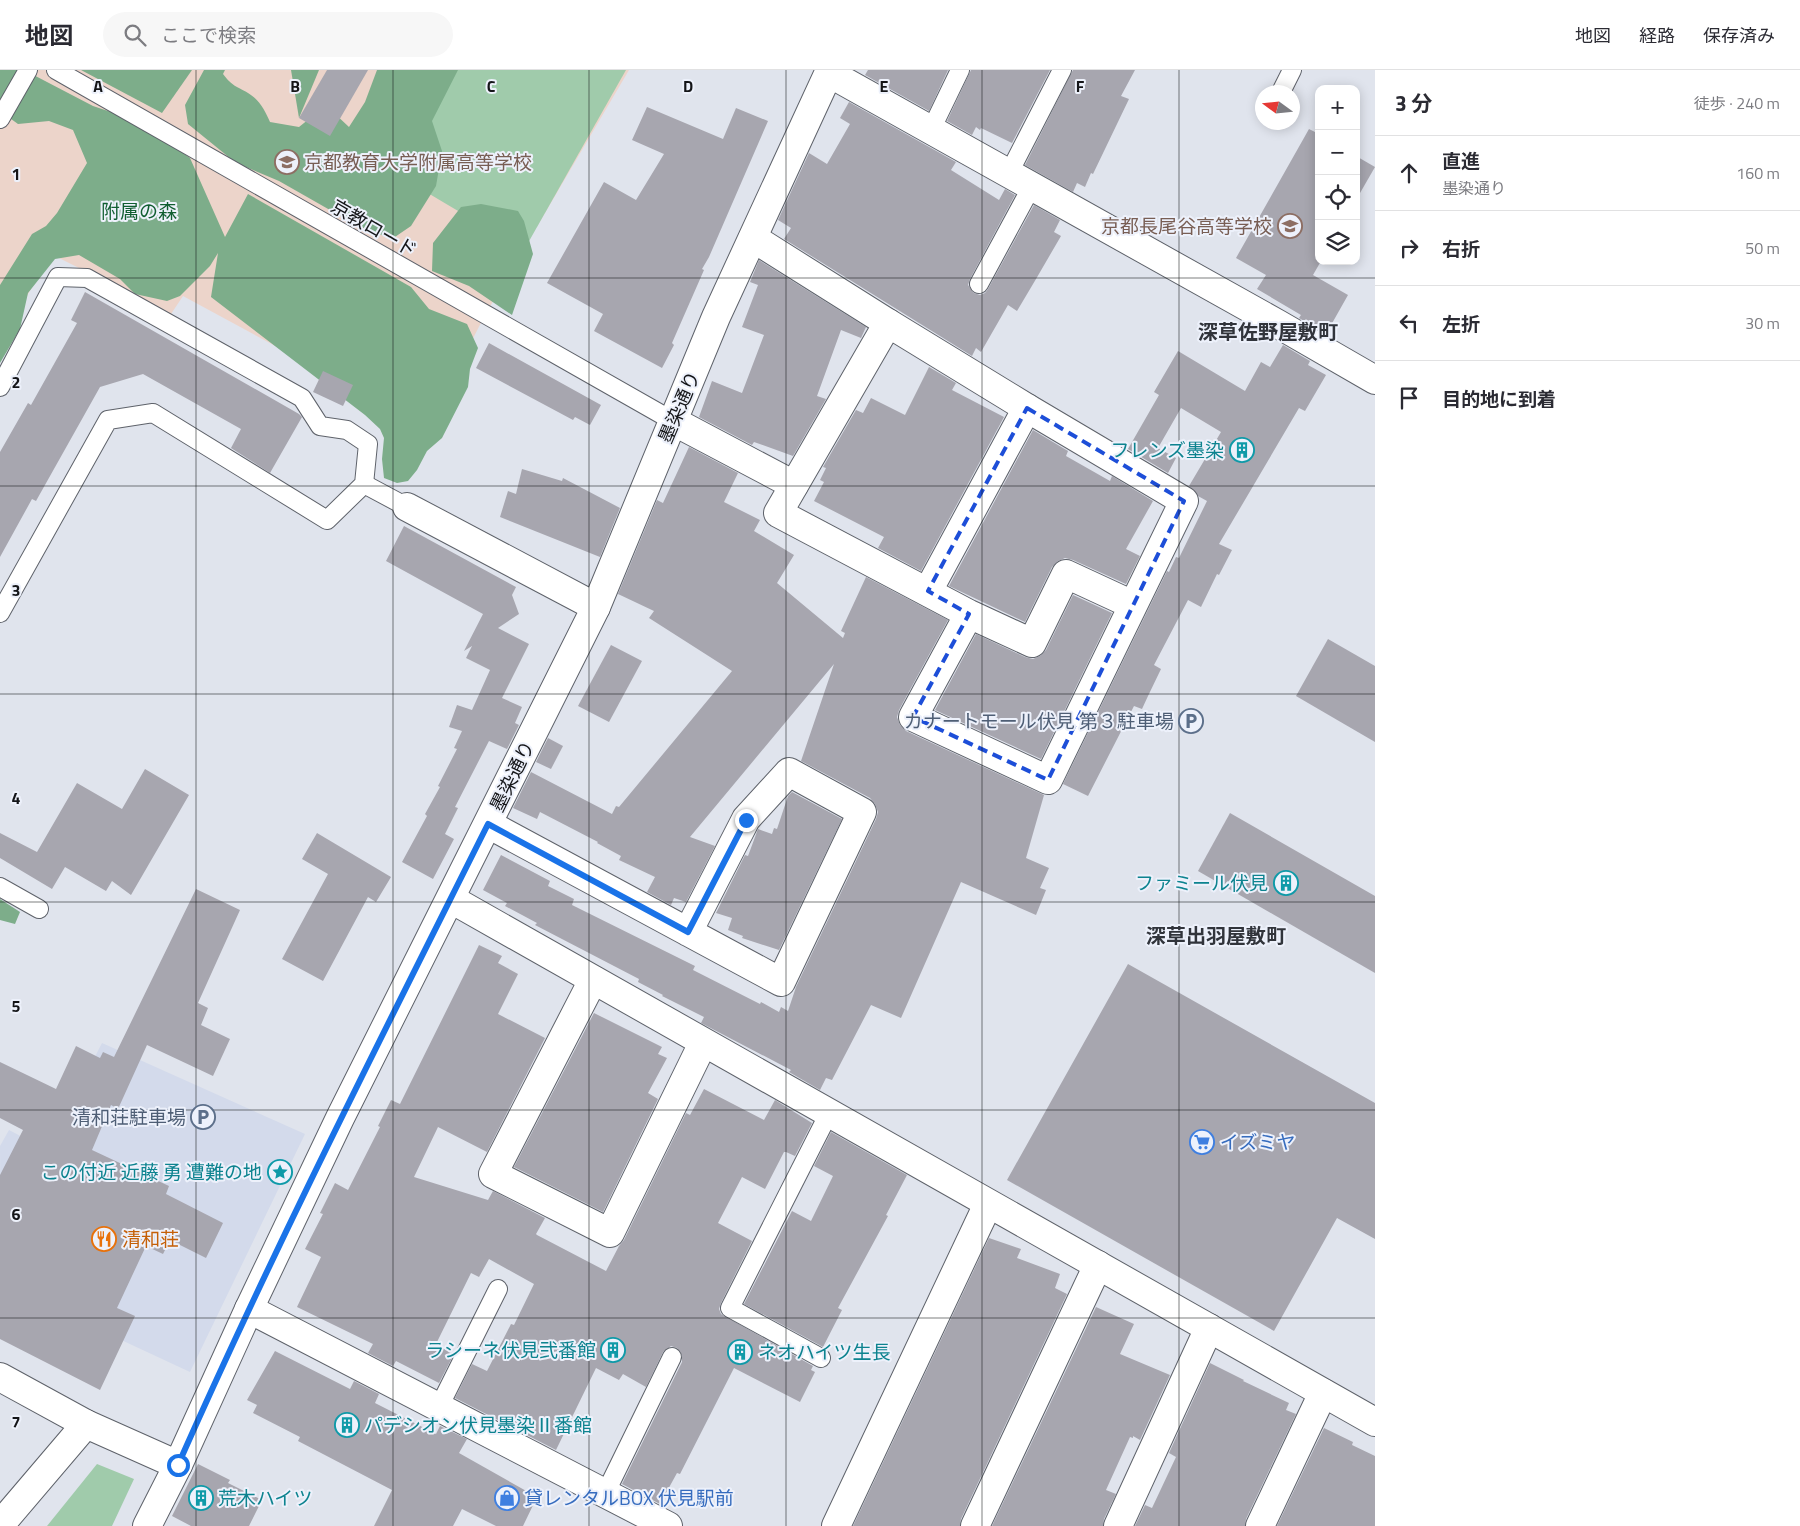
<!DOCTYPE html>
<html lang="ja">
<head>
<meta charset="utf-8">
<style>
	body { margin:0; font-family:"Titillium Web","Noto Sans JP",sans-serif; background:#f7f7f7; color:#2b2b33 }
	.controls { position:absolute; right:15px; top:15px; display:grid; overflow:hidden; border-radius:10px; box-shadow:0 2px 12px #0003 }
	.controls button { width:45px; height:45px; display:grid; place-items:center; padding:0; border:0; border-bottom:1px solid #e1e1e2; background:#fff; color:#2b2b33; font:25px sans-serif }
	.compass { position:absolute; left:1255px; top:15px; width:45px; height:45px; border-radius:50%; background:#fff; box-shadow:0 2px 12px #0003; rotate:285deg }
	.stop { position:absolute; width:15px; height:15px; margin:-11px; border:4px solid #1a73e8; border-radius:50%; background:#fff }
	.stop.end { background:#1a73e8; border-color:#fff; box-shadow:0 1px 5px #0008 }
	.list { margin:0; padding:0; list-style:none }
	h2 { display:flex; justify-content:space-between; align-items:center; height:65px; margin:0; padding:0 20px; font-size:21px }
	h2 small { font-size:16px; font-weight:400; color:#7c7c81 }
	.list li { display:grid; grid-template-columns:32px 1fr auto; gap:15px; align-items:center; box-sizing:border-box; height:75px; padding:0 20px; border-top:1px solid #e1e1e2 }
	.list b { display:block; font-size:19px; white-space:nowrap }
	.list p { margin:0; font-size:16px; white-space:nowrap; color:#7c7c81 }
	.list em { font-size:16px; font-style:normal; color:#7c7c81 }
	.icon { flex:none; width:28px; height:28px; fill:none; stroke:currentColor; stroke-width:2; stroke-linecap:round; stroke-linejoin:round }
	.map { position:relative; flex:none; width:1375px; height:1456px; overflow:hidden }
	header { display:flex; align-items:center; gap:30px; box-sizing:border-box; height:70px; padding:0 25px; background:#fff; border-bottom:1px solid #e1e1e2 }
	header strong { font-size:24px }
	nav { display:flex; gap:28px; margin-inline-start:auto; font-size:18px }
	.search { width:350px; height:45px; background:#f7f7f7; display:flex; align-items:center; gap:12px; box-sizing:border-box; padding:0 18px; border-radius:28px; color:#7c7c81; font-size:19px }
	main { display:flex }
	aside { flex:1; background:#fff }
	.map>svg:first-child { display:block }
	.built { fill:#d3daeb }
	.education { fill:#ecd4ca }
	.green { fill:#a0cbab }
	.forest { fill:#7dad8a }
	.building { fill:#a7a6af }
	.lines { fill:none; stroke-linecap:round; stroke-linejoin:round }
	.service-casing { stroke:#5e626a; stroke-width:20 }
	.minor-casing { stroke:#5e626a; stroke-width:30 }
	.tertiary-casing { stroke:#5e626a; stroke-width:30 }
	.service { stroke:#fff; stroke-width:18 }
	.minor { stroke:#fff; stroke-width:28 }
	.tertiary { stroke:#fff; stroke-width:28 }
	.route { stroke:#1a73e8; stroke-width:6 }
	.marked { fill:none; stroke:#1d4ed8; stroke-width:4; stroke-dasharray:10 6; stroke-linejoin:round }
	.grid { fill:none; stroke:#141518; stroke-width:1; stroke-opacity:0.55 }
	.labels { text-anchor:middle; stroke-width:4; stroke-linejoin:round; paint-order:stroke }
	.education-label { font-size:19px; fill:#785e54; stroke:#edf1fb; text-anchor:start }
	.park-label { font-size:19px; fill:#115e31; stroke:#edf1fb }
	.street-label { font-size:19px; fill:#141518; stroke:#edf1fb }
	.culture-label { font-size:19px; fill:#0d838f; stroke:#edf1fb; text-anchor:end }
	.service-label { font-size:19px; fill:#4e5e75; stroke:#edf1fb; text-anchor:end }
	.shop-label { font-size:19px; fill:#366cbe; stroke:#edf1fb; text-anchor:start }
	.food-label { font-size:19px; fill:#c56008; stroke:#edf1fb; text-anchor:start }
	.neighbourhood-label { font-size:20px; font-weight:bold; fill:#31343b; stroke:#edf1fb }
	.grid-label { font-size:16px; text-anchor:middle; font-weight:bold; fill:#141518; stroke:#edf1fb; stroke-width:4; stroke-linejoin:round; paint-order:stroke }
</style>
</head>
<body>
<header>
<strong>地図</strong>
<div class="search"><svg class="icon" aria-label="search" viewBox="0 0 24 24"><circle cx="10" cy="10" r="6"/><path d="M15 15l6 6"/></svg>ここで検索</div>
<nav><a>地図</a><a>経路</a><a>保存済み</a></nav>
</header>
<main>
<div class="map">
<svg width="1375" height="1456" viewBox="0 0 1375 1456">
	<rect width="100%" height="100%" fill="#e0e4ed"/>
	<path class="built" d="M102 973 305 1064 190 1302 1 1214 0 1076 9 1060 47 1080Z"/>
	<path class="education" d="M0 0H629L485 245 427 358 183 226 171 244 51 184 0 273Z"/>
	<g class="green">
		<path d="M445 0H626L524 180 389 100Z"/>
		<path d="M97 1394 134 1409 112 1456H47Z"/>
	</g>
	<g class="forest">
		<path d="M0 0H24L93 36 114 43 162 68 190 88 225 167 248 124 411 217 429 239 467 254 478 278 470 299 468 317 442 368 427 381 417 400 408 411 397 413 384 408 382 389 384 368 380 359 365 345 211 227 218 183 210 196 180 226 167 231 135 224 120 209 79 185 55 189 28 223 20 259 0 293V215L32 164 46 156 57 143 87 93 73 60 49 51 18 54 0 41Z"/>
		<path d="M81 0H192L162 43Z"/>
		<path d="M204 0H225L223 4C233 17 235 15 248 23 260 30 265 41 270 52L299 57 319 41 333 42 349 57 365 32 377 0H458L432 51 442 81 436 116 411 156 392 169 358 156 279 111 236 93 188 54 185 35Z"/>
		<path d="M291 0H319L299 48Z"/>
		<path d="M481 134 518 141 524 151 533 184 512 245 469 216 432 201 433 173 461 137Z"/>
		<path d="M0 829 20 842 15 854 0 850Z"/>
	</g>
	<g class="building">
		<path d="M327 0H368L330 66 299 48Z"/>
		<path d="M868 0H948L929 41 865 5Z"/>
		<path d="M971 0H1050L1012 73 981 58 980 60 976 57 972 65 947 51Z"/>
		<path d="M1073 0H1135L1121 26 1129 29 1093 104 1091 103 1085 117 1077 113 1073 122 1025 95Z"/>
		<path d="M849 32 956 92 951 100 999 130 1005 119 1015 125 970 209 968 215 974 223 980 225 985 223 988 219 1034 135 1060 150 1054 162 1061 166 1036 209 1017 241 1008 235 981 282 976 278 972 286 784 169 791 158 778 150 809 83 827 94 850 54 840 48Z"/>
		<path d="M647 37 723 69 736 38 768 51 709 187 702 199 704 200 672 273 674 275 662 298 594 261 603 244 547 213 604 112 636 130 664 84 632 70Z"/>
		<path d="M1309 59 1319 64V191H1321L1313 205 1348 225 1326 264 1299 248 1301 245 1257 219 1266 205 1236 188Z"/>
		<path d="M1356 86 1375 97 1356 130Z"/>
		<path d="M759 190 866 257 861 268 841 260 817 326 826 329 793 386 754 372 752 375 699 347 712 311 742 323 764 265 742 257 758 215 750 212Z"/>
		<path d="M85 222 299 344 302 347 270 403 231 378 241 359 143 304 100 317 36 431 32 429 0 487V382L28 333 31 335 77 253 71 250Z"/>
		<path d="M489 273 601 335 590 355 575 347 573 350 476 298Z"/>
		<path d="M1283 275 1310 291 1308 295 1326 305 1305 341 1299 338 1219 474 1232 480 1219 505 1217 504 1201 537 1188 530 1154 595 1161 599 1148 626 1142 639 1134 636 1088 726 1063 714 1167 501 1169 502 1176 487 1179 488 1207 431 1198 426 1189 416 1221 362 1181 338 1158 378 1176 388 1168 403 1128 379 1159 325 1154 322 1178 281 1245 321 1261 292 1270 297Z"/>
		<path d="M929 297 956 313 952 320 1004 347 921 501 878 478 884 467 814 431 824 412 820 410 826 398 823 397 856 340 863 343 871 328 905 345Z"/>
		<path d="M323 301 353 315 343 336 313 322Z"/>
		<path d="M1033 360 1068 381 1066 386 1110 411 1112 406 1153 431 1126 479 1140 486 1126 514 1073 490 1065 488 1058 491 1052 497 1025 552 949 516Z"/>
		<path d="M689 377 738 403 724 432 760 450 754 461 794 485 777 513 843 568 845 563 841 561 866 507 948 550 899 640 897 647 900 655 906 661 1044 725 1026 788 1049 798 1040 818 1046 820 1036 845 961 812 901 948 871 935 832 1010 826 1008 820 1020 789 1002 791 1000 701 953 704 947 662 926 663 925 638 912 639 909 535 855 537 853 505 836 507 833 483 820 501 785 550 811 548 816 574 829 572 835 695 896 693 900 760 934 761 932 779 942 781 937 788 941 796 917 876 749 878 742 875 734 870 728 801 691 834 594 690 767 715 776 686 832 674 828 671 835 647 822 655 807 619 790 621 786 597 773 598 772 540 742 537 749 513 738 531 702 612 744 616 736 619 737 732 601 649 548 654 541 618 524 657 430 663 433Z"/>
		<path d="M522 399 562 411 563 408 620 438 600 487 500 447 508 421 516 424Z"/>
		<path d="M404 456 516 517 512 525 519 544 498 558 529 574 502 628 522 637 515 653 519 655 507 679 489 671 455 737 458 738 445 764 454 769 433 809 402 792 427 746 425 744 440 717 438 716 457 679 454 678 462 661 449 657 457 635 472 640 490 600 466 588 472 576 464 581 483 544 386 491Z"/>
		<path d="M1073 525 1112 543 1041 689 935 640 976 564 1025 587 1033 589 1040 586 1046 580Z"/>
		<path d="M1328 569 1375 596V672L1296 626Z"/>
		<path d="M611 575 642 591 609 652 578 636Z"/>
		<path d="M548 668 563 676 551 699 536 692Z"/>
		<path d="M145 699 189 725 131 825 112 811 106 821 65 797 52 819 0 788V763L37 782 77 713 122 739Z"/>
		<path d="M792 722 842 749 779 880 742 868 743 866 728 860 732 848 716 843 745 785 748 786 758 759 772 764 774 758 777 759 788 726Z"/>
		<path d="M1230 743 1375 826V903L1198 801Z"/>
		<path d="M317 763 391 807 376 832 368 827 323 911 282 889 328 804 302 789Z"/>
		<path d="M196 819 240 840 198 933 208 938 201 955 230 969 213 1006 147 975 118 1039 111 1035 92 1080 169 1116 166 1124 223 1153 206 1188 170 1170 163 1184 146 1176 117 1238 135 1246 100 1320 0 1269V1105L23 1060 0 1048V992L56 1019 76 976 100 988 103 982 114 987Z"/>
		<path d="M479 875 502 886 498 893 518 904 498 944 545 968 487 1082 438 1057 414 1107 488 1130 493 1121 545 1148 536 1164 537 1165 606 1201 619 1176 624 1170 686 1043 690 1045 704 1019 764 1050 775 1030 812 1053 795 1086 786 1082H784L765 1119 742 1107 718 1153 752 1171 721 1233 719 1239 721 1244 813 1296 811 1300 815 1302 800 1332 734 1298 680 1404 677 1403 660 1434 622 1414 682 1292V1286L677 1278 671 1276 663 1282 646 1317 623 1304 619 1310 596 1298 556 1380 455 1328 472 1294 487 1301 511 1254 514 1255 534 1214 489 1189 479 1207 471 1203 437 1272 440 1274 439 1276 454 1284 439 1313 396 1291 393 1296 368 1283 373 1274 297 1237 321 1187 305 1179 323 1144 320 1143 335 1113 348 1120 380 1057 378 1056 391 1030 400 1034Z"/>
		<path d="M1128 894 1375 1033V1169L1337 1148 1274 1261 1007 1110Z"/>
		<path d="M594 943 662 977 658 984 667 988 648 1023 658 1029 603 1142 514 1097Z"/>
		<path d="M831 1062 907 1105 886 1145 888 1146 838 1238 842 1240 823 1277 744 1234 792 1141 811 1151 833 1106 814 1096Z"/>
		<path d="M989 1168 1021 1179 1017 1188 1060 1204 1055 1218 1067 1224 961 1449 960 1456H853Z"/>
		<path d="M1096 1237 1134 1254 1120 1284 1170 1305 1140 1370 1133 1366V1368L1130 1367 1106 1420 1116 1424 1104 1449 1103 1456H992Z"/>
		<path d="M275 1281 350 1319 354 1311 379 1324 375 1333 436 1364 440 1356 467 1369 459 1383 537 1427 523 1456H496L462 1439 453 1456H374L392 1420 298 1371 300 1367 253 1343 257 1335 247 1330Z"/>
		<path d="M1210 1293 1244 1310 1243 1311 1289 1333 1286 1340 1296 1344 1246 1449 1245 1456H1135L1145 1435 1152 1438 1176 1387 1169 1383Z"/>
		<path d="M1324 1358 1353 1372 1352 1375 1375 1386V1456H1277Z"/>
		<path d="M198 1394 230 1410 228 1413 262 1430 249 1456H191L172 1446Z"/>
	</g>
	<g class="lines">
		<defs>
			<g id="service">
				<path d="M56 0 673 351"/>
				<path d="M1281 22 1292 0"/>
				<path d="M0 49 28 0"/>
				<path d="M931 60 960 0"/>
				<path d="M1009 103 1062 0"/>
				<path d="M979 214 1032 116"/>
				<path d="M0 317 58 207 87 208 302 328 320 356 347 360 368 374 364 414 327 450 153 343 108 350 0 543"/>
				<path d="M364 414 407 437"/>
				<path d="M0 817 39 839"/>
				<path d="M821 1288 730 1238 829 1043"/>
				<path d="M439 1337 498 1219"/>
				<path d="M605 1424 672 1287"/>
			</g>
			<g id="minor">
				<path d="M829 3 1278 254 1375 310"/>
				<path d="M753 168 888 253"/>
				<path d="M673 351 794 415"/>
				<path d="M407 437 596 537"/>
				<path d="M928 521 1027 338"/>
				<path d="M969 544 913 647 1048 710 1184 431 1027 338 888 253 778 443 969 544 1032 573 1066 504 1133 535"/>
				<path d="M488 754 781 912 862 742 789 702 746 749 688 862"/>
				<path d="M451 829 1375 1352"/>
				<path d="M593 910 493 1104 610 1163 703 973"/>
				<path d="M249 1239 668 1456"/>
				<path d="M0 1307 86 1354 178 1395"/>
				<path d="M147 1456 178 1395 249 1239 340 1048 596 537 716 247 830 0"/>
				<path d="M836 1456 988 1134"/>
				<path d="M975 1456 1098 1195"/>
				<path d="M1118 1456 1209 1258"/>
				<path d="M1260 1456 1323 1323"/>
			</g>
			<path id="tertiary" d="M0 1455 86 1354"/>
		</defs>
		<use href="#service" class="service-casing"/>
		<use href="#minor" class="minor-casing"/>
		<use href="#tertiary" class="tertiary-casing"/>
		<use href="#service" class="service"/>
		<use href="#minor" class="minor"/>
		<use href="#tertiary" class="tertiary"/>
	</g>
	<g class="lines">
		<path class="route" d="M178 1395C274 1178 382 966 488 754L688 862 746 750"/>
	</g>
	<path class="marked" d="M1027 338 1184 431 1048 710 913 647 969 544 928 521Z"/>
	<path class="grid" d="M196 0V1456M393 0V1456M589 0V1456M786 0V1456M982 0V1456M1179 0V1456M0 208H1375M0 416H1375M0 624H1375M0 832H1375M0 1040H1375M0 1248H1375"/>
	<defs>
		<symbol id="school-ring" viewBox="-11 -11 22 22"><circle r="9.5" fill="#edf1fb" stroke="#8d6e63" stroke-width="1.5"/><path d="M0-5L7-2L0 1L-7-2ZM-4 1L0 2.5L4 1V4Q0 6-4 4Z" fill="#8d6e63"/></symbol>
		<symbol id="building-ring" viewBox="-11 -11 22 22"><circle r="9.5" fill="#edf1fb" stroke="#0f9aa8" stroke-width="1.5"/><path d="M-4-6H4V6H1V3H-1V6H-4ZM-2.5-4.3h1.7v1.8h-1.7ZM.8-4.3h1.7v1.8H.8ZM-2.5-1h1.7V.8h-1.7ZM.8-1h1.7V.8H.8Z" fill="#0f9aa8"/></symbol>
		<symbol id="parking-ring" viewBox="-11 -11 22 22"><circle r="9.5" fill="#edf1fb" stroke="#5c6f8a" stroke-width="1.5"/><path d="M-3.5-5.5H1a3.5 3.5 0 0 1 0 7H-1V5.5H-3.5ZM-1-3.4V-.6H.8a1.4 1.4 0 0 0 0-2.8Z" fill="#5c6f8a"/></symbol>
		<symbol id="supermarket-ring" viewBox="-11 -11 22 22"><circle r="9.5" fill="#edf1fb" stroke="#3f7fe0" stroke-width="1.5"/><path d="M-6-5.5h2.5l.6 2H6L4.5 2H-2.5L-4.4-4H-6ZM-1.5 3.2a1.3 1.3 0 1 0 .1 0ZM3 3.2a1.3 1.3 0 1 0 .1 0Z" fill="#3f7fe0"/></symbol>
		<symbol id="sight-ring" viewBox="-11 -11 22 22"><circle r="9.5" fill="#edf1fb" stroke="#0f9aa8" stroke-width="1.5"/><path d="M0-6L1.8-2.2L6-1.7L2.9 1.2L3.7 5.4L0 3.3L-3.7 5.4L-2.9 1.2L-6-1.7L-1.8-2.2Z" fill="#0f9aa8"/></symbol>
		<symbol id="restaurant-ring" viewBox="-11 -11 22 22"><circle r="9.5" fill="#edf1fb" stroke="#e8710a" stroke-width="1.5"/><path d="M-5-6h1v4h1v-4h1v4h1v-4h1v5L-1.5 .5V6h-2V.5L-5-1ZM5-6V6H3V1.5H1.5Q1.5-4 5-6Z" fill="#e8710a"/></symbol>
		<symbol id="shop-ring" viewBox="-11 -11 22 22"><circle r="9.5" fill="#edf1fb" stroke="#3f7fe0" stroke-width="1.5"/><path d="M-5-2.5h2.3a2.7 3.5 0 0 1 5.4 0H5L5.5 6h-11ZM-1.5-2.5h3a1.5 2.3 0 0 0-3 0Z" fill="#3f7fe0"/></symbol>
	</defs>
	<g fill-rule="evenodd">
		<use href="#school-ring" x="273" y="78" width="28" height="28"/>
		<use href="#school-ring" x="1276" y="142" width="28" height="28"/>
		<use href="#building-ring" x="1228" y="366" width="28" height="28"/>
		<use href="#parking-ring" x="1177" y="637" width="28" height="28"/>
		<use href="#building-ring" x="1272" y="799" width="28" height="28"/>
		<use href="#parking-ring" x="189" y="1033" width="28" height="28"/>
		<use href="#supermarket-ring" x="1188" y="1058" width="28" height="28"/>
		<use href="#sight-ring" x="266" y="1088" width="28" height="28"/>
		<use href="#restaurant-ring" x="90" y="1155" width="28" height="28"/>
		<use href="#building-ring" x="599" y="1266" width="28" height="28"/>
		<use href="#building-ring" x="726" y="1268" width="28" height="28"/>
		<use href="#building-ring" x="333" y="1341" width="28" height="28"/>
		<use href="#building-ring" x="187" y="1414" width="28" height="28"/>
		<use href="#shop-ring" x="493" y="1414" width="28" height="28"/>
	</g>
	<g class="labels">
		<g class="education-label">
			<text x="304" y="99">京都教育大学附属高等学校</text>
			<text x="1272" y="163" text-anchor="end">京都長尾谷高等学校</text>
		</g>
		<g class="park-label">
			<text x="139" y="148">附属の森</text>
		</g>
		<g class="street-label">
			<text transform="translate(374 158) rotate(30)" y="7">京教ロード</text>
			<text transform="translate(679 337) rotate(-67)" y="7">墨染通り</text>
			<text transform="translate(512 706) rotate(-64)" y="7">墨染通り</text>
		</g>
		<g class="culture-label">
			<text x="1224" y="387">フレンズ墨染</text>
			<text x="1268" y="820">ファミール伏見</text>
			<text x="262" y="1109">この付近 近藤 勇 遭難の地</text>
			<text x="596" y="1287">ラシーネ伏見弐番館</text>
			<text x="758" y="1289" text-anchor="start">ネオハイツ生長</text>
			<text x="364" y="1362" text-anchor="start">パデシオン伏見墨染Ⅱ番館</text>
			<text x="218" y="1435" text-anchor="start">荒木ハイツ</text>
		</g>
		<g class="service-label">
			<text x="1174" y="658">カナートモール伏見 第３駐車場</text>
			<text x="186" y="1054">清和荘駐車場</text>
		</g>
		<g class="shop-label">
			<text x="1220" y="1079">イズミヤ</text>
			<text x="524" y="1435">貸レンタルBOX 伏見駅前</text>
		</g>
		<g class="food-label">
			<text x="122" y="1176">清和荘</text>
		</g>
		<g class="neighbourhood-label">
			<text x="1268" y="269">深草佐野屋敷町</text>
			<text x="1216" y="873">深草出羽屋敷町</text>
		</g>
	</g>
	<g class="grid-label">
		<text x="98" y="22">A</text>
		<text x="295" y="22">B</text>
		<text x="491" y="22">C</text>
		<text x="688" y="22">D</text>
		<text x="884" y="22">E</text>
		<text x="1080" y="22">F</text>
		<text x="16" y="110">1</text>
		<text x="16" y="318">2</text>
		<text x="16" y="526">3</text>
		<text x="16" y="734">4</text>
		<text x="16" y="942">5</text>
		<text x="16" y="1150">6</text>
		<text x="16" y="1358">7</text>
	</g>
</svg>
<div class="controls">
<button>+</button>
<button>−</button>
<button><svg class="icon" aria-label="locate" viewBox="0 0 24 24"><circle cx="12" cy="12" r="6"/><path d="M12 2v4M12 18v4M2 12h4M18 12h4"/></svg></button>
<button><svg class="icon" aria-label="layers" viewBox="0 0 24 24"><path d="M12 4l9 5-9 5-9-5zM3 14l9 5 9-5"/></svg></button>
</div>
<svg class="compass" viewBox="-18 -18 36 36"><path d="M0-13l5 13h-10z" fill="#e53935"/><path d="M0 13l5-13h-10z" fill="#7c7c81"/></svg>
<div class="stop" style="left:178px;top:1395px"></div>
<div class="stop end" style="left:746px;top:750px"></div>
</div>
<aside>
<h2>3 分<small>徒歩 · 240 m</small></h2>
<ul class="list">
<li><svg class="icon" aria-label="ahead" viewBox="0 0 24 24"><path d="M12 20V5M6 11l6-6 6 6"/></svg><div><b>直進</b><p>墨染通り</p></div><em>160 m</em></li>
<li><svg class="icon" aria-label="right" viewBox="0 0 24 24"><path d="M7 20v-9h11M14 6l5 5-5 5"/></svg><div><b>右折</b></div><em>50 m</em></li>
<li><svg class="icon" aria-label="left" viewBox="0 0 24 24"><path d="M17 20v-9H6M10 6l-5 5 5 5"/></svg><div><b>左折</b></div><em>30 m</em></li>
<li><svg class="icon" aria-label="arrive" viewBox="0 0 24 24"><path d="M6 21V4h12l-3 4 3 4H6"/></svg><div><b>目的地に到着</b></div></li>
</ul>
</aside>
</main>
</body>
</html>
